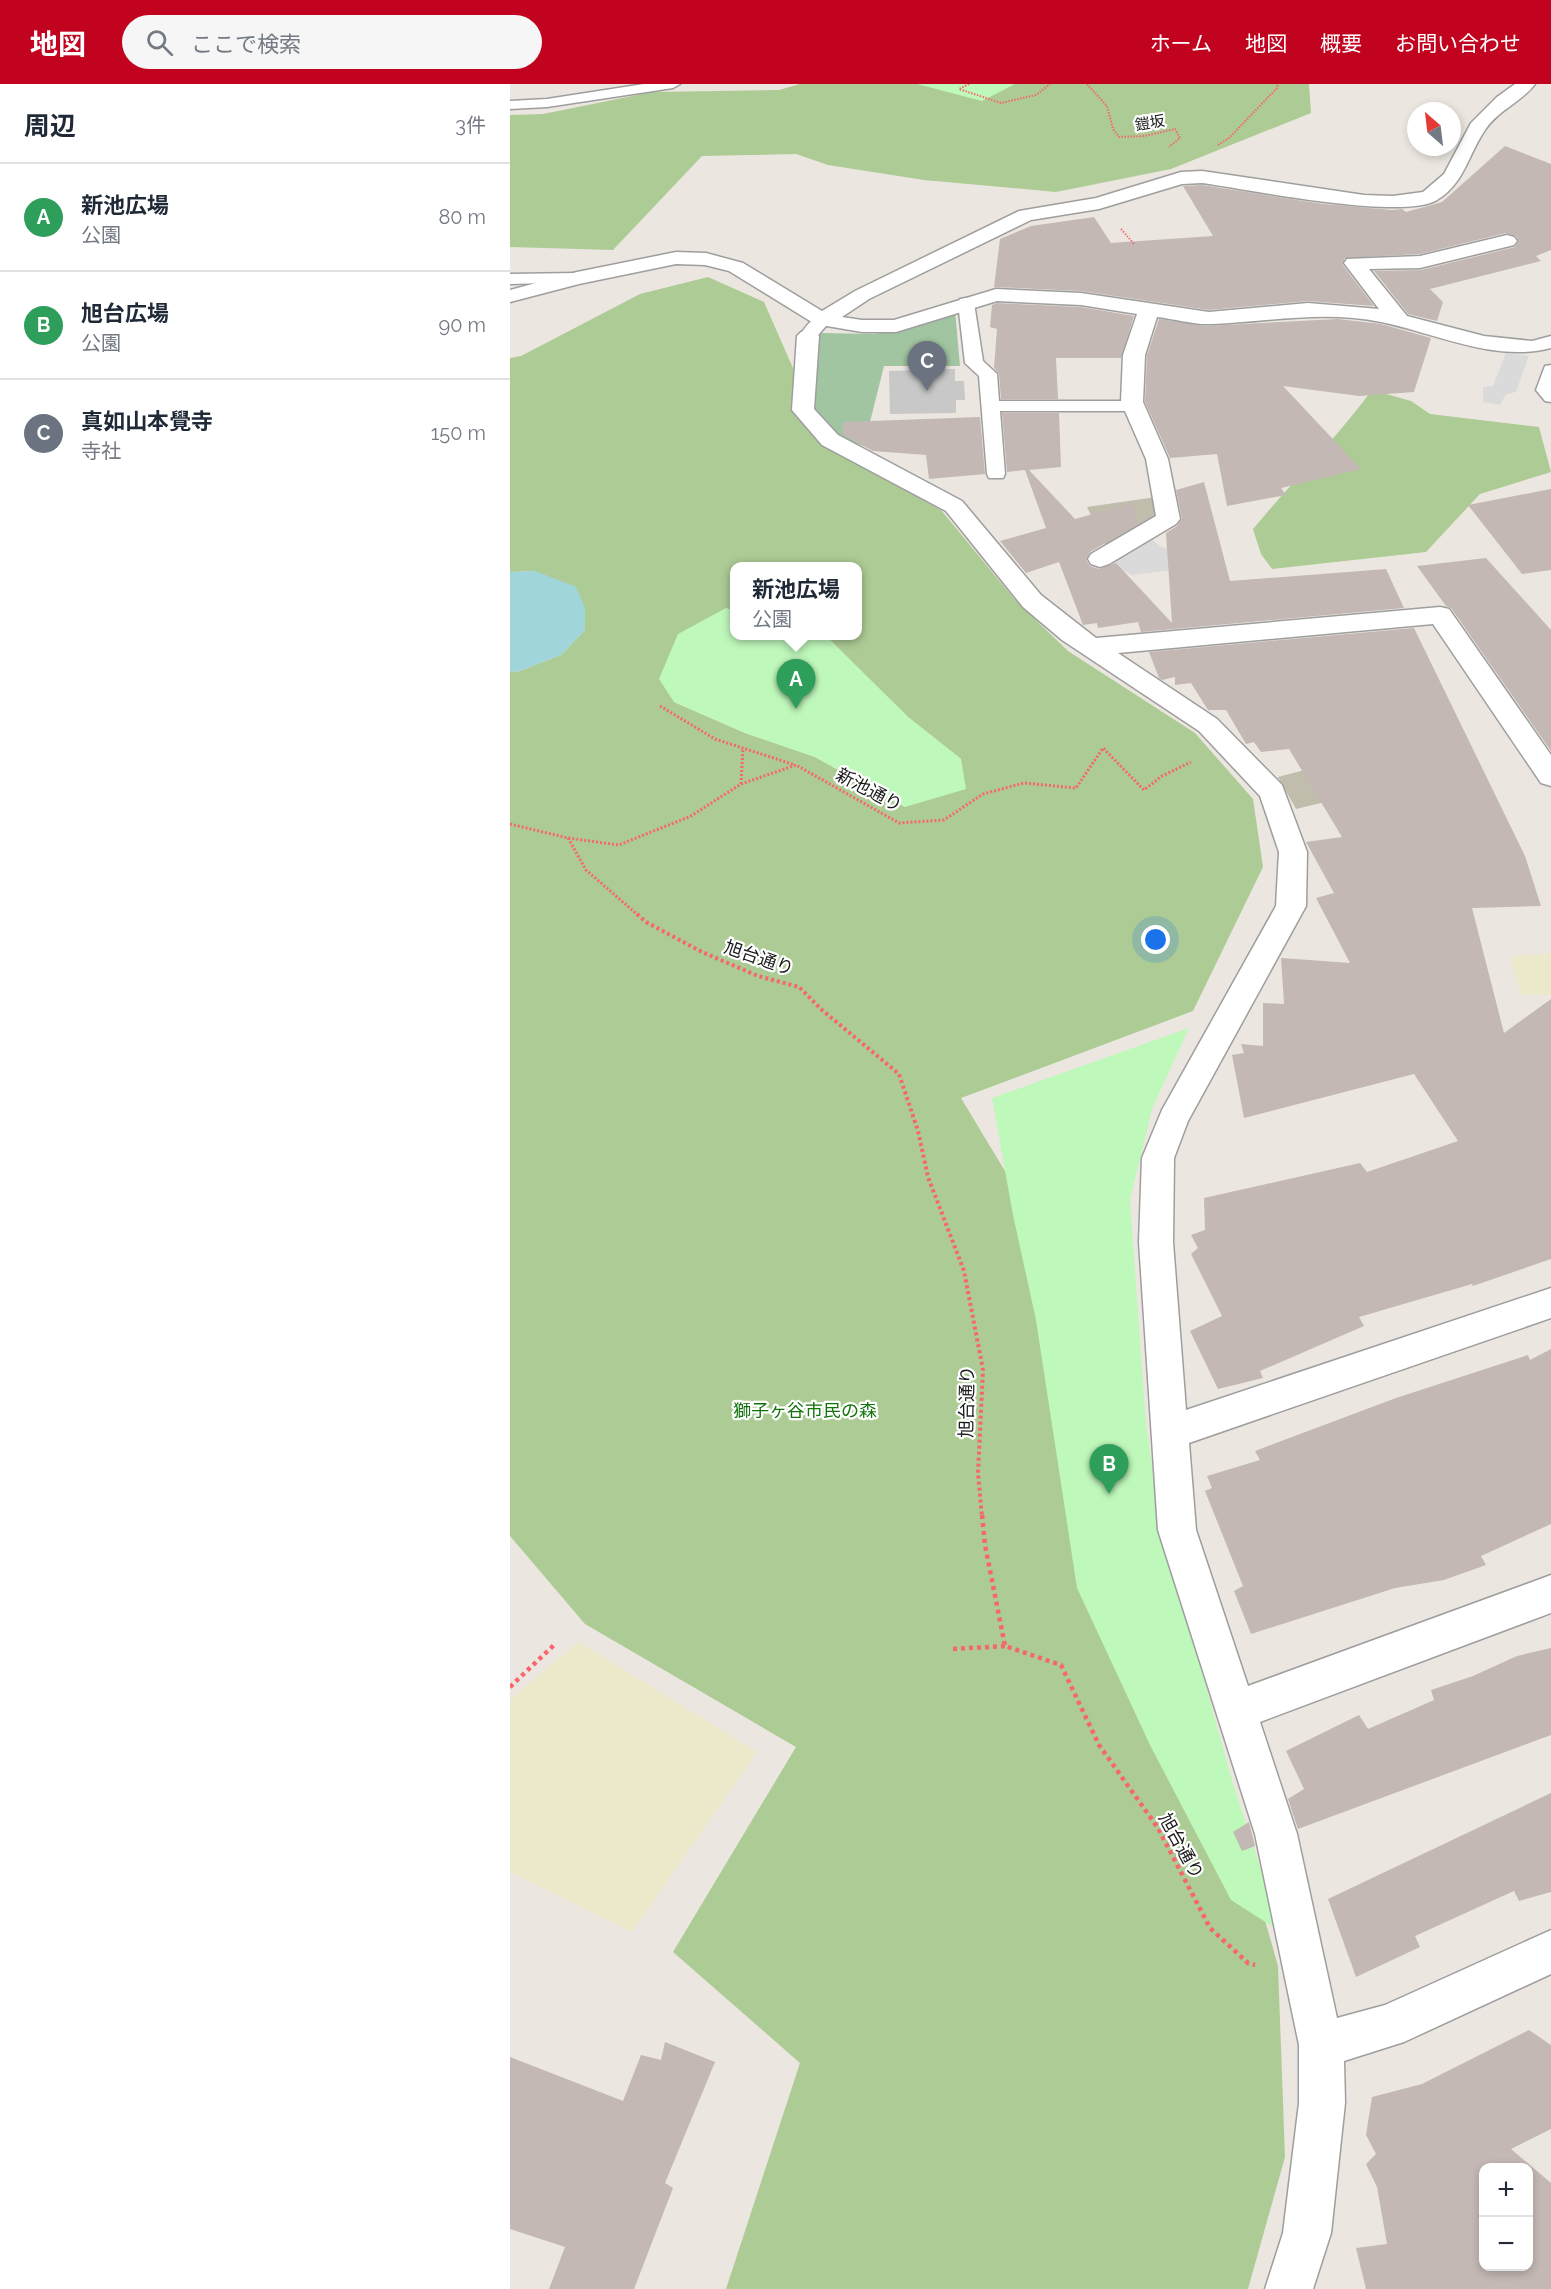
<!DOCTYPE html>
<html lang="ja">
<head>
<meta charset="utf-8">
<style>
	body { margin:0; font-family:Raleway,"Noto Sans JP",sans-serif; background:#f6f6f7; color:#1f2937 }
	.controls { position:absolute; right:18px; bottom:18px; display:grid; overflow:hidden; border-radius:12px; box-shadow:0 3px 9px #0003 }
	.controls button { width:54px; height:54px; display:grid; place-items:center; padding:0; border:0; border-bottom:2px solid #e0e1e3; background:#fff; color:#1f2937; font:30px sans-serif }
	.compass { position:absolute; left:897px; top:18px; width:54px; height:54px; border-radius:50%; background:#fff; box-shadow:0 3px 9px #0003; rotate:332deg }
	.you { position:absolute; left:646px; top:856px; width:21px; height:21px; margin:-15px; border:4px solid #fff; border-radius:50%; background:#1a73e8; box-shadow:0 0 0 9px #1a73e833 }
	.badge { display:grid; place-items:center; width:39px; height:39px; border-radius:50%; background:#c20320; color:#fff; font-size:20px; font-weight:700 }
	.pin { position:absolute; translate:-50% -50px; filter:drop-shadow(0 2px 3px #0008) }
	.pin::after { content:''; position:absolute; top:32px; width:21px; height:18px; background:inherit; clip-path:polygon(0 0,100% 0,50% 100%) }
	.popup { position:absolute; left:220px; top:478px; width:132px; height:78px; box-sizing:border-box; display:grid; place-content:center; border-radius:12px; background:#fff; filter:drop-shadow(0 2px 4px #0005); font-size:20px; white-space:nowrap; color:#747a83 }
	.popup b { font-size:22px; color:#1f2937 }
	.popup::after { content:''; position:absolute; left:50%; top:100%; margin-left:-12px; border:12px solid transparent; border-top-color:#fff }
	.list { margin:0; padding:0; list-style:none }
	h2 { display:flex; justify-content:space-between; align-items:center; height:78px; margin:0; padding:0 24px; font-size:26px }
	h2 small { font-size:20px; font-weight:400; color:#747a83 }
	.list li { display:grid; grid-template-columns:39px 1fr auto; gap:18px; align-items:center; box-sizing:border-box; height:108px; padding:0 24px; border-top:2px solid #e0e1e3 }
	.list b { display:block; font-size:22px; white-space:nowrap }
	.list p { margin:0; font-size:20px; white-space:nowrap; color:#747a83 }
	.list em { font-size:20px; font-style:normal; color:#747a83 }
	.icon { flex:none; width:33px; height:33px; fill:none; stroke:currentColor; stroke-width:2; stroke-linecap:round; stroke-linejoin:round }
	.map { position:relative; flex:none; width:1041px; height:2205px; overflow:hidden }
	header { display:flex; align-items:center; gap:36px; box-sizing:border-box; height:84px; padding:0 30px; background:#c20320; color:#fff }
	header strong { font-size:28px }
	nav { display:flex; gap:33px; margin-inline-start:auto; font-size:21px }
	.search { width:420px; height:54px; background:#f6f6f7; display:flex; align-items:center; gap:15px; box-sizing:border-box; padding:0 21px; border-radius:33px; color:#747a83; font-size:22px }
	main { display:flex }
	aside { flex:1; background:#fff }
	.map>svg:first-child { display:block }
	.religious { fill:#c8c8c8 }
	.construction { fill:#c0bdac }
	.farmland { fill:#ebe9ca }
	.forest { fill:#adcb95; fill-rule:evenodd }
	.cemetery { fill:#a1c5a1 }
	.park { fill:#bff8bb }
	.parking { fill:#dadada }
	.water { fill:#a0d6da }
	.building { fill:#c3b8b3; fill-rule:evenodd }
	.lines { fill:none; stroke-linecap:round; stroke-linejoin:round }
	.service-casing { stroke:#9e9e9e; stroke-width:3 }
	.minor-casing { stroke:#9e9e9e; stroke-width:3 }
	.path-far3 { stroke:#f7666d; stroke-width:2; stroke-dasharray:1.5 1.5; stroke-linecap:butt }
	.path-far2 { stroke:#f7666d; stroke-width:3; stroke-dasharray:2 2; stroke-linecap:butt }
	.path-far1 { stroke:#f7666d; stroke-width:4; stroke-dasharray:3 3; stroke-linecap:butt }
	.path { stroke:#f7666d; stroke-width:4.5; stroke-dasharray:4 4; stroke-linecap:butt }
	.service { fill:#fff; fill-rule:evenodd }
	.minor { fill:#fff; fill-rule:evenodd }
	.labels { text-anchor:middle; stroke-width:4.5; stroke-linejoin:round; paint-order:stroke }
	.far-street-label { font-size:15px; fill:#1a1a1a; stroke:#fff }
	.street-label { font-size:18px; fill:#1a1a1a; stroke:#fff }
	.park-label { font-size:18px; fill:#14740c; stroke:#fff }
</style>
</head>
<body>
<header>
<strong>地図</strong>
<div class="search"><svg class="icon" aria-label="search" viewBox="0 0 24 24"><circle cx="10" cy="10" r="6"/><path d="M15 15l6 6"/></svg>ここで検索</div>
<nav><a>ホーム</a><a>地図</a><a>概要</a><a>お問い合わせ</a></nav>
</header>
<main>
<aside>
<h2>周辺<small>3件</small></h2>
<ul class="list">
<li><span class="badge" style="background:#2e9e5b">A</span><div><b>新池広場</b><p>公園</p></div><em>80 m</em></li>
<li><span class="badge" style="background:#2e9e5b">B</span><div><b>旭台広場</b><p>公園</p></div><em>90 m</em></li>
<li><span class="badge" style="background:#6b7280">C</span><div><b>真如山本覺寺</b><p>寺社</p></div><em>150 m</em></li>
</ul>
</aside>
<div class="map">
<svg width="1041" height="2205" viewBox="0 0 1041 2205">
	<rect width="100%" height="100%" fill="#ece6e0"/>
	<path class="religious" d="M445 285V297H454L455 316H446V329L380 330 379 287Z"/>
	<g class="construction">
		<path d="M646 413 648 434 596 462 577 423Z"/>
		<path d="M817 680 836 713 786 725 768 693Z"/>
	</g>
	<g class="farmland">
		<path d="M1041 869V911H1011L1001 873Z"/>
		<path d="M69 1558 247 1668 122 1848 0 1788V1615Z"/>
	</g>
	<g class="forest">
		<path d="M290 0H799L801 29 661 85 546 108 414 96 318 81 286 70 192 72 103 166 0 163V31L33 30 142 8 269 6Z"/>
		<path d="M198 193 254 218 318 364 431 426 506 517 558 567 685 649 743 715 753 783 683 927 451 1014 584 1235 768 1882 775 2073 738 2205H216L290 1979 163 1868 286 1663 75 1540 0 1452V587L7 588 51 571 75 546V524L25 487 0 488V274L11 272 130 210ZM224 482H348V552H305L320 556 398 633 451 675 395 723 305 673 235 649 164 618 216 524 224 527Z"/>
		<path d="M862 306 901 317 920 330 1029 343 1041 388 970 410 916 468 762 485 751 470 743 445C782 398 826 355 862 306Z"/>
	</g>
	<path class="cemetery" d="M445 226 450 282H374L354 362 323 352 300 323 304 254 310 249 365 250 389 245Z"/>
	<g class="park">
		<path d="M407 0H505L472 17Z"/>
		<path d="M216 524 224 527V552H305L320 556 398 633 451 675 456 705 395 723 305 673 235 649 164 618 149 595 168 550Z"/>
		<path d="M679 944 642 1025 620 1116 636 1340 650 1436 721 1693 771 1848 721 1816 640 1661 567 1504 526 1236 503 1131 482 1014Z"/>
	</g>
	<g class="parking">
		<path d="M996 269 1019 272 1006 308 996 310 990 321 973 318V303L983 302Z"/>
		<path d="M641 455 653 464H681L689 483 622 491 598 479Z"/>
	</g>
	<path class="water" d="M25 487 66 503 75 524V546L51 571 7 588 0 587V488Z"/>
	<g class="building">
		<path d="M995 62 1041 80V166L1026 172 1031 177 920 205 933 218 927 237 898 230 864 187 911 186 1005 163 1009 157 1006 152 996 149 910 170 835 174 832 180 864 222 798 217 699 226 571 207 484 203 490 155 521 142 584 133 601 159 703 152 673 102 692 101 813 120 882 126 892 125 896 128 932 118Z"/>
		<path d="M487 219 571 223 624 232 611 274H546L548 315H491L489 290 484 284 487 245 480 243 482 221Z"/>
		<path d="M649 235 695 242 828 235 871 240 921 254 904 308 849 312 773 302 851 385 771 404 776 411 717 422 707 370 660 374 635 318 637 271Z"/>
		<path d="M492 329H549L551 383 519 386 565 435 622 419 628 440 580 468 576 476 580 482 589 485 606 479 662 539 656 449 667 442 672 435 666 406 694 398 720 497 876 485 894 524 631 548 628 538 588 544 587 539 573 541 549 478 516 489 490 457 536 444 515 386 497 388Z"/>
		<path d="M470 333 475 390 419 395 416 371 363 367 333 351V338Z"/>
		<path d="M1041 405V486L1012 490 958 421Z"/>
		<path d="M976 474 1041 546V667L941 524 936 522 907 482Z"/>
		<path d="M904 544 1015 772 1031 822 962 824 994 949 1041 915V1175L963 1202 962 1200 849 1233 854 1242 750 1287 753 1294 708 1305 680 1247 712 1232 681 1170 688 1164 681 1151 695 1146 694 1114 850 1079 857 1088 948 1057 904 990 734 1034 722 971 734 969 731 960 753 962V919L774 920 771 874 840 879 806 814 824 809 796 758 832 753 779 665 751 668 744 658 736 660 716 626H698L681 599 665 601V593L652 596 649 594 639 568Z"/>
		<path d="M1041 1265V1440L971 1472 976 1481 934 1496 885 1504 741 1550 724 1507 733 1502 695 1407 702 1404 697 1392 750 1376 745 1367 886 1314 1018 1271 1020 1276Z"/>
		<path d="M1041 1564V1651L788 1745 778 1715 794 1705 776 1667 849 1631 858 1645 924 1616 921 1606 963 1592 1007 1572Z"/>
		<path d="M1041 1709V1808L1009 1817 1004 1807 905 1852 910 1863 846 1893 818 1815Z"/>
		<path d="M739 1738 745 1762 732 1767 723 1748Z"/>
		<path d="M1019 1946 1041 1961V2045L1001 2065 1041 2099V2205H856L846 2164 877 2160 867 2103 856 2080 866 2070 856 2051 862 2013 912 2000ZM974 2084H1018V2182H974Z"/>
		<path d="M155 1958 205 1978 155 2099 163 2104 124 2205H39L55 2163 0 2145V1973L113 2017 131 1971 151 1976Z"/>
	</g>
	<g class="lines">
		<defs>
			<g id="service">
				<path d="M134 0H170L163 4 37 23 0 25V17L37 15Z"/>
				<path d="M67 189 75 194 73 198 0 200V190Z"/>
				<path d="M456 214 462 215 464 219 473 277 487 290 489 317H623L629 318 632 322 629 326 623 327H490L495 390 493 394H479L477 390 469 292 455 279 448 219 450 215Z"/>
				<path d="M312 231 318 232 321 236 304 256H292L289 252C295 244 302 233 312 231Z"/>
				<path d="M1041 281V318L1035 317 1026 306 1035 282Z"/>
			</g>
			<g id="minor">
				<path d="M1005 0H1025C1013 17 987 27 975 46 958 71 954 100 927 116 892 137 737 105 692 99L672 100 589 125 521 136 359 215 332 233 352 236H384L486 205 571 209 699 228 798 219 869 225 834 179 837 175 910 172 997 151 1004 153 1007 157 1004 161 910 184 859 185 897 232 974 252 1022 257 1041 252V264C986 279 925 249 871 238 814 226 758 238 702 240 684 241 665 235 647 233L635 271 633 318 658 375 670 435 666 440 599 480 590 483 581 480 578 475 581 470 646 432 636 375 611 318 613 271 627 230 571 221 487 217 386 248H352L305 240 219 187 195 181 166 180 69 200 0 218V206L67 188 166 168 196 169 233 179 312 227 345 207 509 127 586 114 671 88 692 87 854 111 883 112 913 108 934 90 961 39 987 13Z"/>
				<path d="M298 246 305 248 309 252 304 325 328 351 452 417 531 511 586 554 930 523 939 525 1041 671V702L1031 699 923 540 608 569 707 635 772 701 797 768 796 822 678 1037 664 1074 663 1158 676 1326 1041 1204V1234L679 1359 686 1446 738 1602 1041 1491V1529L750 1638 787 1750 827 1934 875 1921 1041 1846V1890L894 1958 834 1977 835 2019 821 2149 803 2205H755L773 2149 789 2019V1961L745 1750 648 1446 629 1158 632 1074 652 1026 766 822 769 768 750 712 689 647 552 556 513 523 436 427 312 361 282 326 287 252 291 248Z"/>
			</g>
		</defs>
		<use href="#service" class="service-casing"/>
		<use href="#minor" class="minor-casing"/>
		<g class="path-far3">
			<path d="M459 0 449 5 491 19 526 11 540 0"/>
			<path d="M577 0 597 22 603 45 609 53 635 52 665 45 670 54 659 63"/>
			<path d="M708 61 719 54 767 4 768 0"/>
			<path d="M611 145 624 160"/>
		</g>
		<g class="path-far2">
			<path d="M150 622 205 655 285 681"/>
			<path d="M231 700 233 664"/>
			<path d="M0 740 58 754 109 761 181 732 231 700 286 681 389 739 434 736 473 710 514 699 566 704 593 664 634 706 652 692 681 678"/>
			<path d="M58 754 76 786 129 832"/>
		</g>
		<path class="path-far1" d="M127 830 136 838 192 868 248 892 289 903 312 926 389 990 408 1047 418 1093 454 1187 473 1286 468 1389 472 1433"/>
		<g class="path">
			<path d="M472 1431 475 1461 495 1562 551 1581 589 1661 648 1744 700 1844 738 1879 745 1881"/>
			<path d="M443 1565 495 1562"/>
			<path d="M0 1603 44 1561"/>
		</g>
		<use href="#service" class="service"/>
		<use href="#minor" class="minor"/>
	</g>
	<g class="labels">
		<g class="far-street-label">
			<text transform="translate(640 39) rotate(-10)" y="5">鎧坂</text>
		</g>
		<g class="street-label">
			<text transform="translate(359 706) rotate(28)" y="6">新池通り</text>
			<text transform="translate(249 874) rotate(19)" y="6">旭台通り</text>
			<text transform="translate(457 1318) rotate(-89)" y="6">旭台通り</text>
			<text transform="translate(671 1762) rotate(61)" y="6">旭台通り</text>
		</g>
		<g class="park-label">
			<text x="295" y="1333">獅子ヶ谷市民の森</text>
		</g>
	</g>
</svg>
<div class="controls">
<button>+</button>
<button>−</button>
</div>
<svg class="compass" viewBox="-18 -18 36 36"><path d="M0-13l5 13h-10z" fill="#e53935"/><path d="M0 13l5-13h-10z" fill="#747a83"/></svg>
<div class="you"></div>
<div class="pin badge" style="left:286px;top:625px;background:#2e9e5b">A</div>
<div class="popup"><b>新池広場</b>公園</div>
<div class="pin badge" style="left:599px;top:1410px;background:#2e9e5b">B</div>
<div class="pin badge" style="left:417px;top:307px;background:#6b7280">C</div>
</div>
</main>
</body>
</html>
